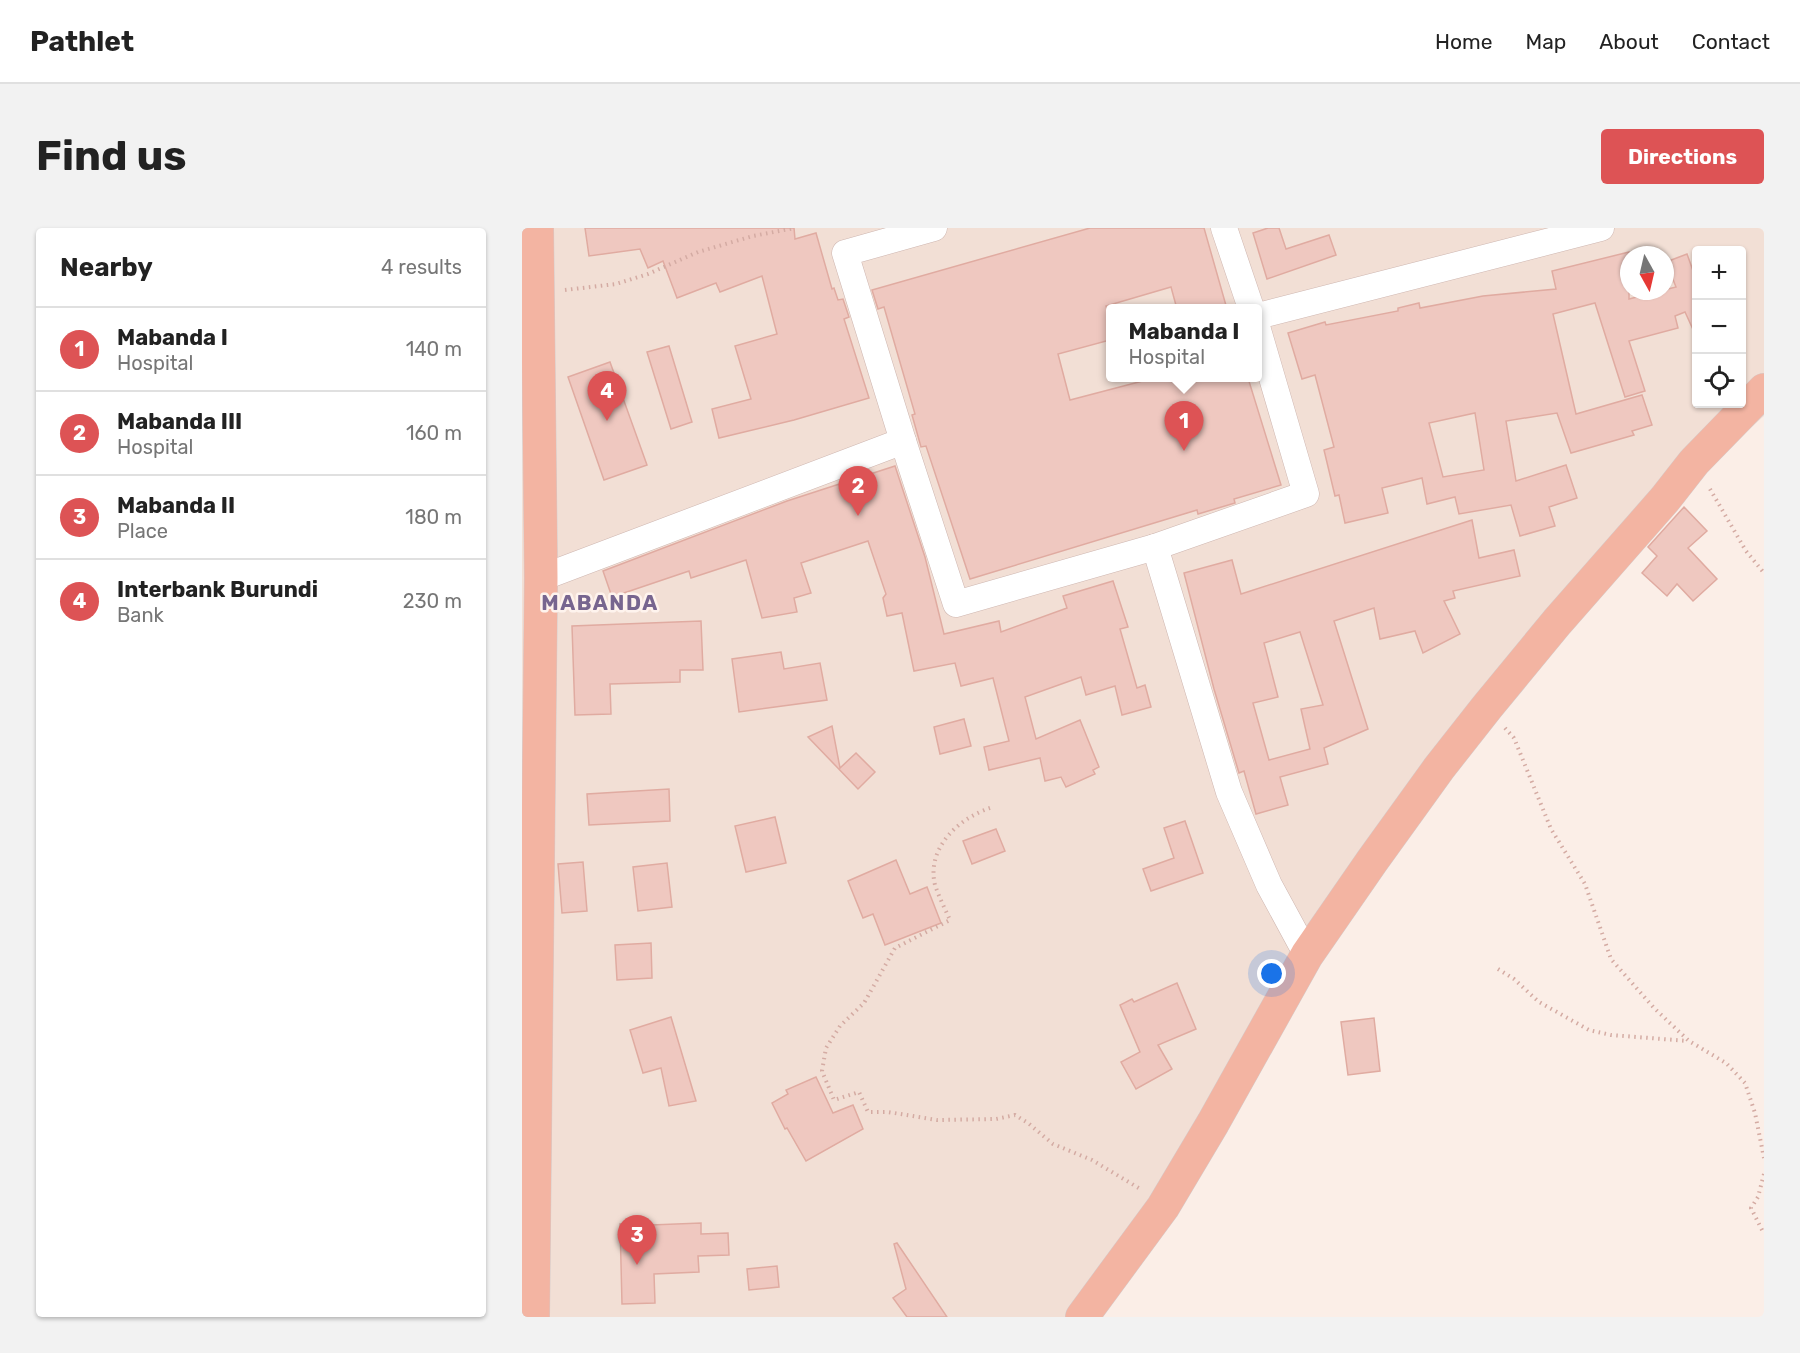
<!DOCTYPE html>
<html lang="en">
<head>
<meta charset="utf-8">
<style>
	body { margin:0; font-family:Rubik,sans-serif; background:#f2f2f2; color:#222 }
	.controls { position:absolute; right:18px; top:18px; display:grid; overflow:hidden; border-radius:6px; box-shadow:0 2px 4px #0004 }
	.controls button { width:54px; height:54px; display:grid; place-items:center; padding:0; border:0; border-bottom:2px solid #e0e0e0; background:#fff; color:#222; font:30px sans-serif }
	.compass { position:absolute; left:1098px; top:18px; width:54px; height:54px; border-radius:50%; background:#fff; box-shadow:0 2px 4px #0004; rotate:172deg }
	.you { position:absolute; left:750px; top:746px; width:21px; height:21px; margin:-15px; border:4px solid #fff; border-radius:50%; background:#1a73e8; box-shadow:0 0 0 9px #1a73e833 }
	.badge { display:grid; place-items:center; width:39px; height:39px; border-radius:50%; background:#dd5355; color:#fff; font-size:20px; font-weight:700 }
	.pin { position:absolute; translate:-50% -50px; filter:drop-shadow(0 2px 3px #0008) }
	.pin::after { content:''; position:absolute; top:32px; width:21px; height:18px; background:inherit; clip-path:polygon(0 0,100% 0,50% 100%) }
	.popup { position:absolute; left:584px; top:76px; width:156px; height:78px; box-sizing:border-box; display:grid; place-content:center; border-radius:6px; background:#fff; filter:drop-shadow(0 2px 4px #0005); font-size:20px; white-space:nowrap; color:#767676 }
	.popup b { font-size:22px; color:#222 }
	.popup::after { content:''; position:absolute; left:50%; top:100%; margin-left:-12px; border:12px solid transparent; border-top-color:#fff }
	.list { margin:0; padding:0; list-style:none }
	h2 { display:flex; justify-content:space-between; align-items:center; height:78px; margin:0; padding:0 24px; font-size:26px }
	h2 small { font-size:20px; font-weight:400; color:#767676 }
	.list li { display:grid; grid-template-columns:39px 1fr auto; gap:18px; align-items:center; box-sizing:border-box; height:84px; padding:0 24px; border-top:2px solid #e0e0e0 }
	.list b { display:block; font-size:22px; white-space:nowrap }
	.list p { margin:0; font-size:20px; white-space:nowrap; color:#767676 }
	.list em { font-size:20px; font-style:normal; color:#767676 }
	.icon { flex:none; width:33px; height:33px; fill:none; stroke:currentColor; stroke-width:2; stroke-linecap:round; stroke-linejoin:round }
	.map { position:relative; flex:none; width:1242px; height:1089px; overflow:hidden; border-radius:6px }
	header { display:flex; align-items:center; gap:36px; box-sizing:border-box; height:84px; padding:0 30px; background:#fff; border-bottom:2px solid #e0e0e0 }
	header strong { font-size:28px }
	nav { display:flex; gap:33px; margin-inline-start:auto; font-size:21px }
	.intro { display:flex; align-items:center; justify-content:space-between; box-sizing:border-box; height:144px; padding:0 36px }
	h1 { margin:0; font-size:42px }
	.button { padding:15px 27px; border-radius:6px; background:#dd5355; color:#fff; font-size:21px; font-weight:700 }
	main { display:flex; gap:36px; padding:0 36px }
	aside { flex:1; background:#fff; border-radius:6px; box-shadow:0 2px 4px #0004 }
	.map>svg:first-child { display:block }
	.residential { fill:#f2dfd5; fill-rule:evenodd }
	.building { fill:#efc8c0; stroke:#e0aba1; stroke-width:1.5; fill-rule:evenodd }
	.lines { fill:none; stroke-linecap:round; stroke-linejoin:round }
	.minor-casing { stroke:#ceb6b0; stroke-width:27 }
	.trunk-casing { stroke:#d5cbca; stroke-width:34 }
	.path { stroke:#d4aba3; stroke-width:4; stroke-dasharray:1.5 4.5; stroke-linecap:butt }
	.minor { stroke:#fff; stroke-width:26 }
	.trunk { stroke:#f3b4a2; stroke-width:33 }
	.labels { text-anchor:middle; stroke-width:5; stroke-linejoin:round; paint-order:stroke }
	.district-label { font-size:21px; font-weight:bold; letter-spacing:1.5px; fill:#77658f; stroke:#fef3ed }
</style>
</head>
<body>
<header>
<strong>Pathlet</strong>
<nav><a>Home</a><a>Map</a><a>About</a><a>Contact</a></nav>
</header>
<div class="intro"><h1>Find us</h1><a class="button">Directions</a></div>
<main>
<aside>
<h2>Nearby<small>4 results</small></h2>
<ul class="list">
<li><span class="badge">1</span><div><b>Mabanda I</b><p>Hospital</p></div><em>140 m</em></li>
<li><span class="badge">2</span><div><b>Mabanda III</b><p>Hospital</p></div><em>160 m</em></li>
<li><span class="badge">3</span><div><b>Mabanda II</b><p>Place</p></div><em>180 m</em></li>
<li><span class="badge">4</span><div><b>Interbank Burundi</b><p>Bank</p></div><em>230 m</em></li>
</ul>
</aside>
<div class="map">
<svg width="1242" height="1089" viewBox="0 0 1242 1089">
	<rect width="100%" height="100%" fill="#fbeee7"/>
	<path class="residential" d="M0 0H1242V188L1180 243 1004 440 800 722 555 1089H0ZM1174 22H1220V176H1174ZM1107 27H1143V63H1107ZM588 80H736V150H588Z"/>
	<g class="building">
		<path d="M63 0H272L273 11 294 5 310 61 312 60 316 72 321 71 327 89 322 91 347 170 272 192 197 210 190 181 229 171 213 118 255 106 240 48 198 64 194 55 155 70 141 33 126 40 118 21 67 28Z"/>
		<path d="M568 0H682L705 81H655L649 59 584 78 588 94V112L536 126 548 172 632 150H726L759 257 712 271 713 275 676 286 675 282 448 351 404 218 399 219 390 187 393 186 362 79 356 81 350 62Z"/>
		<path d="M746 0H757L764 21 807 7 814 27 745 51 731 5Z"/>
		<path d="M1107 24V71L1154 59 1144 34 1165 26 1174 51V108L1163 84 1153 88 1156 100 1107 113 1123 163 1103 169 1073 75 1031 86 1054 186 1120 167 1130 197 1110 203 1112 207 1049 225 1035 185 984 193 994 253 1044 237 1055 270 1027 279 1033 298 998 308 989 277 937 286 933 269 905 276 900 250 860 260 866 285 823 295 817 267 813 268 802 222 812 219 793 147 780 151 766 105 803 94 804 97 876 83V80L897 75 898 80 961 68 1034 61 1030 43ZM953 185 962 242 921 249 907 195Z"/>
		<path d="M147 118 170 194 149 201 125 124Z"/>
		<path d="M88 134 125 237 82 252 46 149Z"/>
		<path d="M373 238 403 329 422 406 477 393 479 404 545 380 541 368 591 353 606 399 598 401 615 460 623 457 629 479 600 487 593 458 564 467 559 449 503 469 514 511 558 492 577 539 571 542 573 546 544 559 539 549 523 553 518 530 467 542 462 519 487 513 471 450 439 458 433 435 392 443 380 385 365 388 361 370 364 366 346 313 279 335 289 365 272 370 275 384 240 390 224 332 169 350 167 343 90 369 81 343 265 273Z"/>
		<path d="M1162 279 1185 303 1166 320 1195 351 1171 373 1155 356 1145 368 1120 345 1135 328 1126 319Z"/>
		<path d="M950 292 957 330 992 322 998 348 931 363 933 370 922 373 938 406 901 425 893 403 858 411 852 380 812 393 846 501 802 520 806 536 758 549 766 577 734 586 722 543 717 545 692 461 662 345 710 332 719 366ZM778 404 801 477 779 481 788 521 747 532 731 475 756 469 742 415Z"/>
		<path d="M179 393 181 442H158V454L88 456 89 486 53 487 50 398Z"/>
		<path d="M259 424 262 441 298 435 305 472 217 484 210 431Z"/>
		<path d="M442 491 449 518 418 526 412 499Z"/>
		<path d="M310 498 318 540 334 525 353 544 336 561 286 509Z"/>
		<path d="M147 561 148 593 67 597 65 566Z"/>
		<path d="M253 589 264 635 224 644 213 598Z"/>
		<path d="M663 593 681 645 629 663 621 641 652 630 642 600Z"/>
		<path d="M474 601 483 623 450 636 441 613Z"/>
		<path d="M374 632 388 666 405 659 419 695 363 717 351 686 341 690 326 653Z"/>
		<path d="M61 634 65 683 40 685 36 636Z"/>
		<path d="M145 635 150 679 116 683 111 639Z"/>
		<path d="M129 715 130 750 95 752 93 717Z"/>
		<path d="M655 755 674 801 636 817 650 841 614 861 599 834 618 824 598 777 610 771 612 774Z"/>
		<path d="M149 789 174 873 147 878 139 840 121 845 108 802Z"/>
		<path d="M852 790 858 843 826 847 819 794Z"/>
		<path d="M294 849 311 885 331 877 341 901 284 933 265 900 263 901 250 875 266 866 264 862Z"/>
		<path d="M129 995V997L179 995V1006L206 1005 207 1027 176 1028 177 1044 132 1046 133 1075 100 1076 98 996Z"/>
		<path d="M375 1015 425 1089H385L371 1070 384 1061 372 1016Z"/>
		<path d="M255 1038 257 1059 227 1062 225 1041Z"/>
	</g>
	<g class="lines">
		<defs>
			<g id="minor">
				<path d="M702 0 729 80"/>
				<path d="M736 88 1079 0"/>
				<path d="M381 213 323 25 412 0"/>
				<path d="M633 319 707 564 747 657 785 727"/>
				<path d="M19 350 381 213 434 376 633 319 784 266 736 102"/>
			</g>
			<g id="trunk">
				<path d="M11 1089 19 350 15 0"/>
				<path d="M560 1089 641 979 691 895 785 727 850 633 917 540 965 479 1035 394 1143 271 1172 234 1242 162"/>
			</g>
		</defs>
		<use href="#minor" class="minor-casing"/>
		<use href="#trunk" class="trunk-casing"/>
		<g class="path">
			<path d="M43 62 94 56 126 46 176 24 231 8 273 0"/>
			<path d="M1188 261 1224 323 1242 345"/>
			<path d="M983 500 992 510 1029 601 1063 656 1089 731 1132 780 1167 813 1204 835 1223 855 1233 885 1242 930"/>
			<path d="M468 580C437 590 404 620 413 657 417 669 423 681 428 692L373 720 342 775 318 798 304 820 300 843 312 872 337 864 346 884H366L415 892 474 891 493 887 506 895 531 916 570 932 620 962"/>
			<path d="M976 741 992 751 1017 774 1067 802 1089 807 1166 813"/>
			<path d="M1242 946 1236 969 1229 980 1242 1006"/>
		</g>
		<use href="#minor" class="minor"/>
		<use href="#trunk" class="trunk"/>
	</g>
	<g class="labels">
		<g class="district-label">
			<text x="78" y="382">MABANDA</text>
		</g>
	</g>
</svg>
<div class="controls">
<button>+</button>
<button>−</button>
<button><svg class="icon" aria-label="locate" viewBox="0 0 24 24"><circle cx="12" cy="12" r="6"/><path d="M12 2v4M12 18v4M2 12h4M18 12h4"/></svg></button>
</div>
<svg class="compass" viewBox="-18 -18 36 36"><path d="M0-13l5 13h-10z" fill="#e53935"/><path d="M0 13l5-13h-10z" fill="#767676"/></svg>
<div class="you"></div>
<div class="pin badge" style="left:662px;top:223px">1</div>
<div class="popup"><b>Mabanda I</b>Hospital</div>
<div class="pin badge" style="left:336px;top:288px">2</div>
<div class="pin badge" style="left:115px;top:1037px">3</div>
<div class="pin badge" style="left:85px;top:193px">4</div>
</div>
</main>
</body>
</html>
